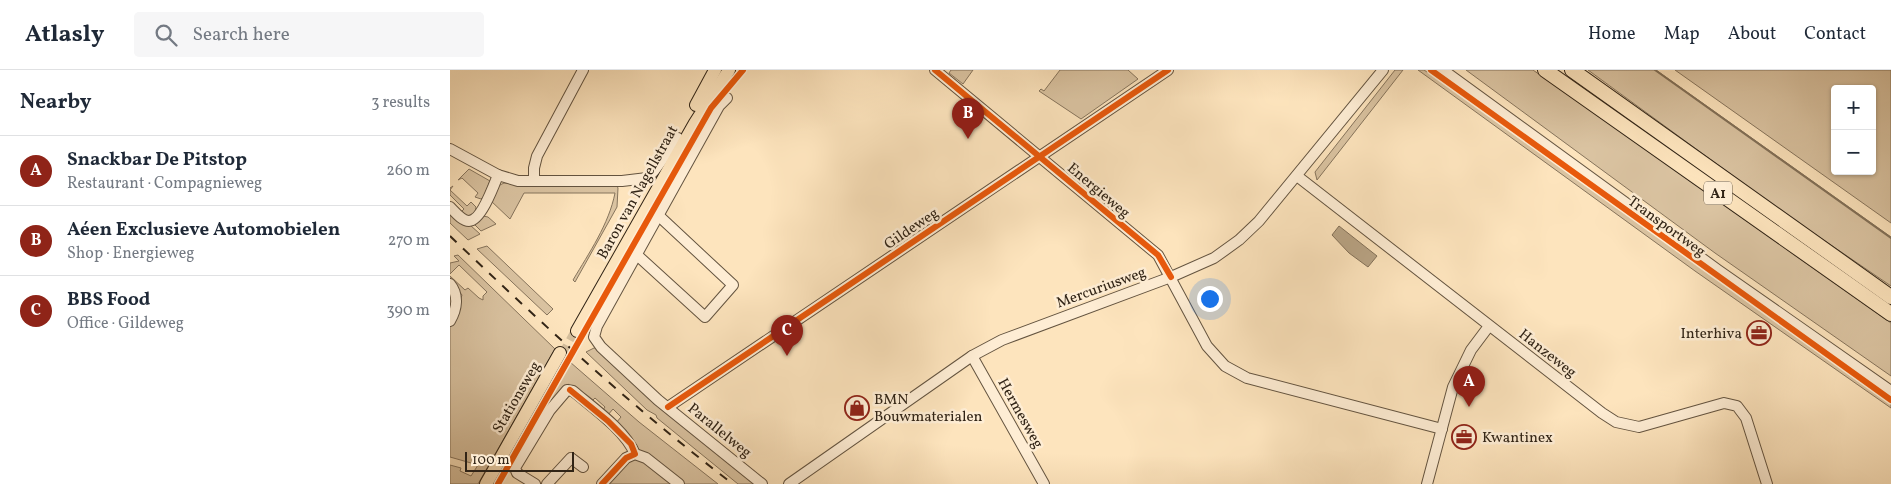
<!DOCTYPE html>
<html lang="en">
<head>
<meta charset="utf-8">
<style>
	body { margin:0; font-family:Vollkorn,serif; background:#f6f6f7; color:#1f2937 }
	.controls { position:absolute; right:15px; top:15px; display:grid; overflow:hidden; border-radius:5px; box-shadow:0 1px 4px #0004 }
	.controls button { width:45px; height:45px; display:grid; place-items:center; padding:0; border:0; border-bottom:1px solid #e0e1e3; background:#fff; color:#1f2937; font:25px sans-serif }
	.scale { position:absolute; left:15px; bottom:12px; width:109px; box-sizing:border-box; padding-left:5px; border:2px solid #312416; border-top:0; font-size:14px; line-height:18px; white-space:nowrap; color:#312416; -webkit-text-stroke:4px #feedd4; paint-order:stroke }
	.you { position:absolute; left:759px; top:228px; width:18px; height:18px; margin:-12px; border:4px solid #fff; border-radius:50%; background:#1a73e8; box-shadow:0 0 0 8px #1a73e833 }
	.badge { display:grid; place-items:center; width:32px; height:32px; border-radius:50%; background:#8f2418; color:#fff; font-size:16px; font-weight:700 }
	.pin { position:absolute; translate:-50% -41px; filter:drop-shadow(0 1px 2px #0008) }
	.pin::after { content:''; position:absolute; top:26px; width:18px; height:15px; background:inherit; clip-path:polygon(0 0,100% 0,50% 100%) }
	.list { margin:0; padding:0; list-style:none }
	h2 { display:flex; justify-content:space-between; align-items:center; height:65px; margin:0; padding:0 20px; font-size:21px }
	h2 small { font-size:16px; font-weight:400; color:#747a83 }
	.list li { display:grid; grid-template-columns:32px 1fr auto; gap:15px; align-items:center; box-sizing:border-box; height:70px; padding:0 20px; border-top:1px solid #e0e1e3 }
	.list b { display:block; font-size:19px; white-space:nowrap }
	.list p { margin:0; font-size:16px; white-space:nowrap; color:#747a83 }
	.list em { font-size:16px; font-style:normal; color:#747a83 }
	.icon { flex:none; width:28px; height:28px; fill:none; stroke:currentColor; stroke-width:2; stroke-linecap:round; stroke-linejoin:round }
	.map { position:relative; flex:none; width:1441px; height:414px; overflow:hidden }
	header { display:flex; align-items:center; gap:30px; box-sizing:border-box; height:70px; padding:0 25px; background:#fff; border-bottom:1px solid #e0e1e3 }
	header strong { font-size:24px }
	nav { display:flex; gap:28px; margin-inline-start:auto; font-size:18px }
	.search { width:350px; height:45px; background:#f6f6f7; display:flex; align-items:center; gap:12px; box-sizing:border-box; padding:0 18px; border-radius:5px; color:#747a83; font-size:19px }
	main { display:flex }
	aside { flex:1; background:#fff }
	.map>svg:first-child { display:block }
	.green { fill:#dac3a1; stroke:#86745c; fill-rule:evenodd }
	.water { fill:#b8a384; stroke:#827058 }
	.lines { fill:none; stroke-linecap:round; stroke-linejoin:round }
	.stream { stroke:#827058; stroke-width:2 }
	.major-tunnel { stroke:#d4be9c; stroke-width:12; stroke-dasharray:12 6; stroke-linecap:butt }
	.minor-casing { stroke:#645440; stroke-width:12 }
	.major-casing { stroke:#312416; stroke-width:14 }
	.highway-casing { stroke:#312416; stroke-width:16 }
	.minor { stroke:#feedd4; stroke-width:10 }
	.major { stroke:#fde4bd; stroke-width:12 }
	.highway { stroke:#fde4bd; stroke-width:14 }
	.rail { stroke:#312416; stroke-width:2; stroke-dasharray:9 9; stroke-linecap:butt }
	.cycleway-casing { stroke:#feedd4; stroke-width:9 }
	.cycleway { stroke:#e8590c; stroke-width:6 }
	.labels { text-anchor:middle; stroke-width:5; stroke-linejoin:round; paint-order:stroke }
	.shield { fill:#feedd4; stroke:#6e604f; stroke-width:1 }
	.shield-label { font-size:14px; font-weight:bold; fill:#312416 }
	.street-label { font-size:15px; fill:#312416; stroke:#feedd4 }
	.poi-label { font-size:15px; fill:#312416; stroke:#feedd4; text-anchor:start }
</style>
</head>
<body>
<header>
<strong>Atlasly</strong>
<div class="search"><svg class="icon" aria-label="search" viewBox="0 0 24 24"><circle cx="10" cy="10" r="6"/><path d="M15 15l6 6"/></svg>Search here</div>
<nav><a>Home</a><a>Map</a><a>About</a><a>Contact</a></nav>
</header>
<main>
<aside>
<h2>Nearby<small>3 results</small></h2>
<ul class="list">
<li><span class="badge">A</span><div><b>Snackbar De Pitstop</b><p>Restaurant · Compagnieweg</p></div><em>260 m</em></li>
<li><span class="badge">B</span><div><b>Aéen Exclusieve Automobielen</b><p>Shop · Energieweg</p></div><em>270 m</em></li>
<li><span class="badge">C</span><div><b>BBS Food</b><p>Office · Gildeweg</p></div><em>390 m</em></li>
</ul>
</aside>
<div class="map">
<svg width="1441" height="414" viewBox="0 0 1441 414">
	<rect width="100%" height="100%" fill="#fde4bd"/>
	<filter id="stains"><feTurbulence type="fractalNoise" baseFrequency=".004" numOctaves="4"/><feColorMatrix values="0 0 0 0 .2 0 0 0 0 .09 0 0 0 0 .02 0 0 0 .5 -.17"/></filter>
	<radialGradient id="worn" r=".72"><stop offset=".6" stop-color="#630" stop-opacity="0"/><stop offset="1" stop-color="#630" stop-opacity=".3"/></radialGradient>
	<g class="green">
		<path d="M501 0H523L513 14 499 3Z"/>
		<path d="M610 0H678L688 9 631 49 589 21 591 19 594 21Z"/>
		<path d="M945 0H953L867 110 865 102Z"/>
		<path d="M968 0H974L1003 19 1441 333V338L1245 201Z"/>
		<path d="M1016 0H1083L1441 253V306L1265 183Z"/>
		<path d="M1138 0H1206L1441 167V216L1331 141Z"/>
		<path d="M1225 0H1441V153ZM1385 19H1422V101H1385Z"/>
		<path d="M19 99 40 111 34 126 31 129 25 127 28 123 12 108 8 110Z"/>
		<path d="M54 113 166 114 168 118 167 137 125 212 123 210C139 183 159 154 165 123H74L60 149 40 130 48 116Z"/>
		<path d="M3 116 0 120 17 136 21 132 26 137 25 142 18 146 10 143 14 139 0 125V118Z"/>
		<path d="M0 142 20 155 30 164 18 170 0 153Z"/>
		<path d="M33 146 38 147 46 154 31 161 24 154Z"/>
		<path d="M37 176 103 239 97 245 27 179Z"/>
		<path d="M8 185 105 279 28 414H0V395L11 398 10 401 21 406 28 395 0 387V255L6 244 12 225 0 210V206L15 220 18 218 29 228 33 230V226L37 222 9 195 0 204V193L9 191 4 186Z"/>
		<path d="M144 278H146L306 414H288L207 348 206 345 197 340 136 282Z"/>
		<path d="M120 292 189 352 268 414H235L189 380 183 370 166 353 171 347 163 339 157 346 152 341 155 337 145 328 141 332 118 314 97 337 61 401 56 405Z"/>
		<path d="M184 387 193 389 223 414H155Z"/>
	</g>
	<path class="water" d="M889 156 927 186 918 197 899 183 882 165Z"/>
	<g class="lines">
		<path class="stream" d="M1205 0 1441 168"/>
		<path class="major-tunnel" d="M113 287 127 261"/>
		<defs>
			<g id="minor">
				<path d="M485 0 708 185 757 276 775 296 797 308 992 359"/>
				<path d="M993 0 1268 200 1441 321"/>
				<path d="M277 28 269 36 147 256 144 267 151 277 208 330 312 414"/>
				<path d="M0 79 48 105C44 115 31 151 19 151 12 151 5 142 0 137"/>
				<path d="M48 105 68 111H172L197 108 204 101 228 68"/>
				<path d="M847 106 1152 343 1166 352 1189 357 1274 333 1287 336 1296 348 1317 414"/>
				<path d="M84 111V98L87 86 133 0"/>
				<path d="M187 185 255 247 283 215 209 146"/>
				<path d="M0 214C9 225 7 239 0 251"/>
				<path d="M522 286 594 414"/>
				<path d="M218 337 718 0"/>
				<path d="M85 414 67 403 65 398 100 340 117 320 123 321C143 338 175 360 185 384"/>
				<path d="M97 414 121 388 133 397"/>
				<path d="M152 414 176 388 185 384 196 388 229 414"/>
				<path d="M339 414 522 286 552 270 721 207 764 188 789 170 809 151 933 0"/>
				<path d="M977 414 1003 317 1021 280 1039 256"/>
			</g>
			<g id="major">
				<path d="M246 35 265 0"/>
				<path d="M127 261 245 53 279 0"/>
				<path d="M36 414 110 283"/>
			</g>
			<g id="highway">
				<path d="M1095 0 1441 244"/>
				<path d="M1122 0 1441 227"/>
			</g>
		</defs>
		<use href="#minor" class="minor-casing"/>
		<use href="#major" class="major-casing"/>
		<use href="#highway" class="highway-casing"/>
		<use href="#minor" class="minor"/>
		<use href="#major" class="major"/>
		<use href="#highway" class="highway"/>
		<path class="rail" d="M0 166C91 253 183 338 283 414"/>
		<defs>
			<g id="cycleway">
				<path d="M485 0 708 185 721 207"/>
				<path d="M981 0 1441 330"/>
				<path d="M120 320 158 351 181 374 185 384 176 388 152 414"/>
				<path d="M218 337 718 0"/>
				<path d="M48 414 261 38 293 0"/>
			</g>
		</defs>
		<use href="#cycleway" class="cycleway-casing"/>
		<use href="#cycleway" class="cycleway"/>
	</g>
	<defs>
		<symbol id="office-ring" viewBox="-11 -11 22 22"><circle r="9.5" fill="#feedd4" stroke="#8f2418" stroke-width="1.5"/><path d="M-6-3h4V-5.5h4V-3h4V5H-6ZM-1-4.5V-3h2v-1.5ZM-6 0V1H6V0Z" fill="#8f2418"/></symbol>
		<symbol id="shop-ring" viewBox="-11 -11 22 22"><circle r="9.5" fill="#feedd4" stroke="#8f2418" stroke-width="1.5"/><path d="M-5-2.5h2.3a2.7 3.5 0 0 1 5.4 0H5L5.5 6h-11ZM-1.5-2.5h3a1.5 2.3 0 0 0-3 0Z" fill="#8f2418"/></symbol>
	</defs>
	<g fill-rule="evenodd">
		<use href="#office-ring" x="1295" y="249" width="28" height="28"/>
		<use href="#shop-ring" x="393" y="324" width="28" height="28"/>
		<use href="#office-ring" x="1000" y="353" width="28" height="28"/>
	</g>
	<g class="labels">
		<rect class="shield" x="1254" y="111.5" width="28" height="23" rx="4"/>
		<g class="shield-label">
			<text x="1268" y="128">A1</text>
		</g>
		<g class="street-label">
			<text transform="translate(649 120) rotate(40)" y="5">Energieweg</text>
			<text transform="translate(187 122) rotate(-61)" y="5">Baron van Nagellstraat</text>
			<text transform="translate(1217 156) rotate(36)" y="5">Transportweg</text>
			<text transform="translate(461 158) rotate(-34)" y="5">Gildeweg</text>
			<text transform="translate(651 217) rotate(-20)" y="5">Mercuriusweg</text>
			<text transform="translate(1098 283) rotate(38)" y="5">Hanzeweg</text>
			<text transform="translate(66 327) rotate(-60)" y="5">Stationsweg</text>
			<text transform="translate(571 343) rotate(61)" y="5">Hermesweg</text>
			<text transform="translate(270 360) rotate(39)" y="5">Parallelweg</text>
		</g>
		<g class="poi-label">
			<text x="1292" y="268" text-anchor="end">Interhiva</text>
			<text x="424" y="334">BMN<tspan x="424" dy="17">Bouwmaterialen</tspan></text>
			<text x="1032" y="372">Kwantinex</text>
		</g>
	</g>
	<rect width="100%" height="100%" filter="url(#stains)"/>
	<rect width="100%" height="100%" fill="url(#worn)"/>
</svg>
<div class="controls">
<button>+</button>
<button>−</button>
</div>
<div class="scale">100 m</div>
<div class="you"></div>
<div class="pin badge" style="left:1019px;top:337px">A</div>
<div class="pin badge" style="left:518px;top:69px">B</div>
<div class="pin badge" style="left:337px;top:286px">C</div>
</div>
</main>
</body>
</html>
